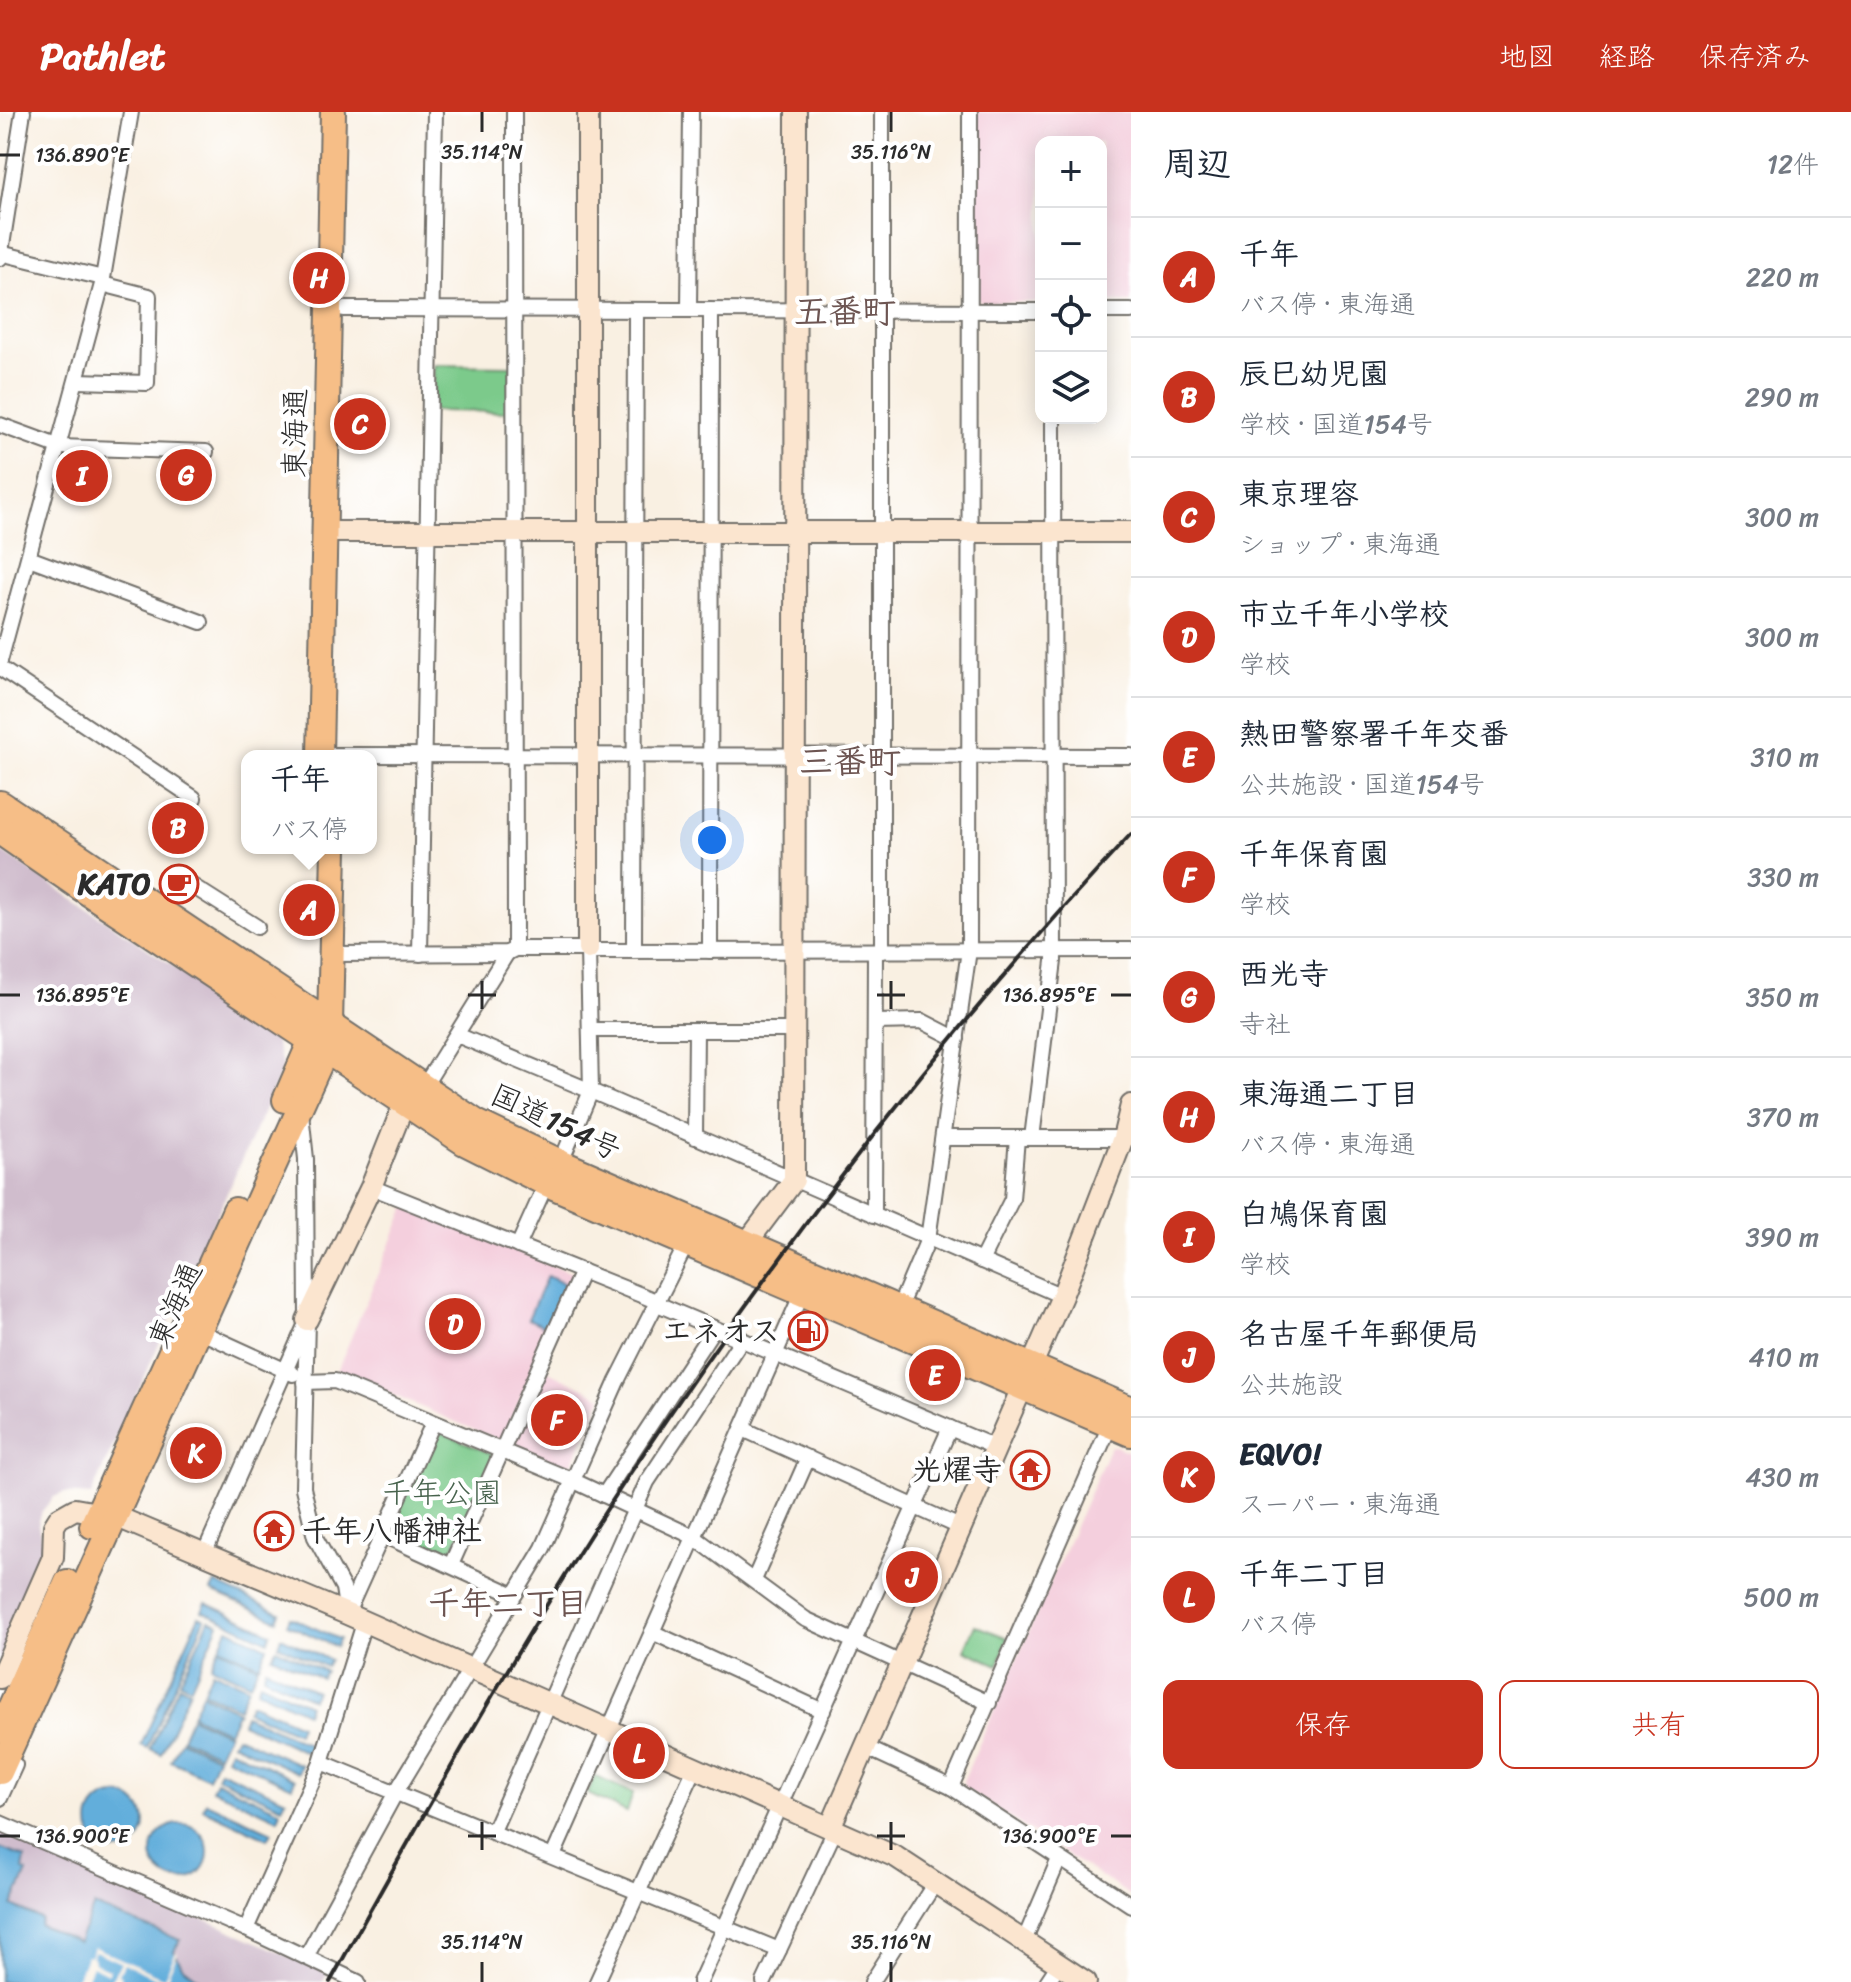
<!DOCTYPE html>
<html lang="ja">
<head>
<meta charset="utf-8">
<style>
	body { margin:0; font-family:Sriracha,"Klee One",sans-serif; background:#f6f6f7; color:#1f2937 }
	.controls { position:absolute; right:24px; top:24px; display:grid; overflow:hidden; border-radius:16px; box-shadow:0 4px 20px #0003 }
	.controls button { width:72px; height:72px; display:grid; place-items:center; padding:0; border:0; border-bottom:2px solid #e0e1e3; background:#fff; color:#1f2937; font:40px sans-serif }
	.you { position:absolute; left:712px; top:728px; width:28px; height:28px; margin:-20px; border:6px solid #fff; border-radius:50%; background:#1a73e8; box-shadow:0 0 0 12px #1a73e833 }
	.badge { display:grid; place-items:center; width:52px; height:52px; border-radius:50%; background:#c8321e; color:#fff; font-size:26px; font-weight:700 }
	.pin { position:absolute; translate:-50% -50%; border:4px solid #fff; box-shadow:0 2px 8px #0006 }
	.popup { position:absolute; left:241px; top:638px; width:136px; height:104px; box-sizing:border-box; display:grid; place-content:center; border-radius:16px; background:#fff; filter:drop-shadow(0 2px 6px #0005); font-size:26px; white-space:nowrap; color:#747a83 }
	.popup b { font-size:30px; color:#1f2937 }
	.popup::after { content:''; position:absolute; left:50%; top:100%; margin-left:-16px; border:16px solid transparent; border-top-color:#fff }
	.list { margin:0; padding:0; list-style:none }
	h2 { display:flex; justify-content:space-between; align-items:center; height:104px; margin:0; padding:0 32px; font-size:34px }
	h2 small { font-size:26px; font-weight:400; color:#747a83 }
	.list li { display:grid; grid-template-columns:52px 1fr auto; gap:24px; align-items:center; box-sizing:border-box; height:120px; padding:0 32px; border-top:2px solid #e0e1e3 }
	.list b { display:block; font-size:30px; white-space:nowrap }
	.list p { margin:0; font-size:26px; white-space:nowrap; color:#747a83 }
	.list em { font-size:26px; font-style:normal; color:#747a83 }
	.actions { display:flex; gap:16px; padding:24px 32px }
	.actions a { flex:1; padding:18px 0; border:2px solid #c8321e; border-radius:16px; text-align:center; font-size:28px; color:#c8321e }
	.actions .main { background:#c8321e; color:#fff }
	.icon { flex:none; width:44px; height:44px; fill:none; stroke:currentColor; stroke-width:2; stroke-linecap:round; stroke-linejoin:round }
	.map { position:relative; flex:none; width:1131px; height:1870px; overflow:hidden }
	header { display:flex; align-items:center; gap:48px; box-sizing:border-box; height:112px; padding:0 40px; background:#c8321e; color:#fff }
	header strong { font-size:38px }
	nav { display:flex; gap:44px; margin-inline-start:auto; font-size:28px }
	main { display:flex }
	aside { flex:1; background:#fff }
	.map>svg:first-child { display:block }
	.built { fill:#f4cfdd }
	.industrial { fill:#d0bdcd }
	.green { fill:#7bca8b; stroke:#537a5b; stroke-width:2 }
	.water { fill:#62aedb; stroke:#466c83; stroke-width:2 }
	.pier { fill:#f9f0e2 }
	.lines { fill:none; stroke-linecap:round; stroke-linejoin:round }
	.street-casing { stroke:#73706b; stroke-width:18 }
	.secondary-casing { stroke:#73706b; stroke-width:24 }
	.primary-casing { stroke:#73706b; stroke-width:28 }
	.highway-casing { stroke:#73706b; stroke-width:32 }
	.street { stroke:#fff; stroke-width:14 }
	.secondary { stroke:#fbe5cf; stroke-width:20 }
	.primary { stroke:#f6be87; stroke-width:24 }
	.highway { stroke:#f6be87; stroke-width:28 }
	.rail { stroke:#2b2b2b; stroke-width:4 }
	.ticks { fill:none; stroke:#2b2b2b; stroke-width:3 }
	.labels { text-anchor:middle; stroke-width:8; stroke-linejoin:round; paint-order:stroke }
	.street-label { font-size:30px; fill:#2b2b2b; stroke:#fff }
	.poi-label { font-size:30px; font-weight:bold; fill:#2b2b2b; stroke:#fff; text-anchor:end }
	.park-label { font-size:30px; fill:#47634d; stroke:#fff }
	.neighbourhood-label { font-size:32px; font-weight:bold; fill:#6d5552; stroke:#fff }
	.quarter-label { font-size:34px; font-weight:bold; fill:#6d5552; stroke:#fff }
	.ticks-label { font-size:20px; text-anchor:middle; fill:#2b2b2b; stroke:#fff; stroke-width:8; stroke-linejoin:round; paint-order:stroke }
</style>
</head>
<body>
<header>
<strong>Pathlet</strong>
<nav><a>地図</a><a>経路</a><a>保存済み</a></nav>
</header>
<main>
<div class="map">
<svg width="1131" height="1870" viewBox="0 0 1131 1870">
	<rect width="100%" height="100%" fill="#fff"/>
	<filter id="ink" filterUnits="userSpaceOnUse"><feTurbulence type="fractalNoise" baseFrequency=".0125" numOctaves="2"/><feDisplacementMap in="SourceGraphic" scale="16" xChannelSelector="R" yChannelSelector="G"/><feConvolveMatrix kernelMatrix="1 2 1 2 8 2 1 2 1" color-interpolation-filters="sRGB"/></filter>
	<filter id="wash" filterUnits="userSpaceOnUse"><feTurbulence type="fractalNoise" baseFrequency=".006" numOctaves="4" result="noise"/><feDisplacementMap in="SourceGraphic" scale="32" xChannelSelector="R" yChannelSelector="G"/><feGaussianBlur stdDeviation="1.8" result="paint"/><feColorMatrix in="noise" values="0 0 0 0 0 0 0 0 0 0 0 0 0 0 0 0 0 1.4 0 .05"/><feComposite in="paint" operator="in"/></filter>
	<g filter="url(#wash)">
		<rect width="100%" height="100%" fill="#f9f0e2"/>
		<g class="built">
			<path d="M977 0H1131V190H1101V30H1041V190H981L977 186Z"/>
			<path d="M406 1095 572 1161 574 1166 502 1327 498 1328 337 1259Z"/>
			<path d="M544 1257 602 1285 570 1356 566 1358 514 1335 512 1331Z"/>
			<path d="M1115 1334 1131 1341V1784L964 1676 963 1669 1110 1335Z"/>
		</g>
		<g class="industrial">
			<path d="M0 738 273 921 283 956 91 1383 64 1381 54 1385 42 1399 38 1413 44 1440 26 1497 0 1554Z"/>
			<path d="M0 1718 328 1861 322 1870H213L214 1866 210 1870H203L182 1854 174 1839 179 1828 95 1794 78 1830 39 1813 41 1807 12 1794 26 1760 23 1758 25 1747 0 1736Z"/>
		</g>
		<g class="green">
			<path d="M434 253 511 254 510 300 433 299Z"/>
			<path d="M438 1319 492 1342 493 1347 451 1442 445 1444 393 1421 391 1416 433 1322Z"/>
			<path d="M975 1513 1008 1526 998 1553 964 1538Z"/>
			<path d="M594 1664 633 1681 627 1700 588 1682Z"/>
		</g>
		<g class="water">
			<path d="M547 1164 565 1172 546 1215 528 1207Z"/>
			<path d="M215 1471 280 1501 277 1508 211 1479Z"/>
			<path d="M206 1491 271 1521 268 1529 202 1499Z"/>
			<path d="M199 1504 205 1507 147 1636 141 1633Z"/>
			<path d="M290 1505 339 1527 336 1535 287 1512Z"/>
			<path d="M209 1508 219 1512 191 1575 180 1570Z"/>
			<path d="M228 1517 267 1535 259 1553 220 1535Z"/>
			<path d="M281 1525 330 1548 326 1555 278 1533Z"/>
			<path d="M219 1536 258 1554 250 1572 211 1554Z"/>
			<path d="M276 1536 325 1559 321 1566 272 1544Z"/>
			<path d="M266 1556 316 1579 312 1587 263 1564Z"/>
			<path d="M212 1559 248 1575 239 1596 203 1580Z"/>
			<path d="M260 1570 309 1593 306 1601 257 1578Z"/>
			<path d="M179 1573 190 1578 161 1642 150 1637Z"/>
			<path d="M202 1582 238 1599 228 1620 192 1603Z"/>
			<path d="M251 1591 300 1613 297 1621 247 1599Z"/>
			<path d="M245 1603 310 1633 307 1641 242 1611Z"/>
			<path d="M191 1605 228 1622 218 1643 182 1626Z"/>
			<path d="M236 1624 301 1653 298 1661 232 1631Z"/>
			<path d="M181 1628 217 1645 208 1666 171 1649Z"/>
			<path d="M230 1637 295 1667 292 1675 226 1645Z"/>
			<path d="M220 1658 286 1688 282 1695 217 1665Z"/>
			<path d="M216 1669 281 1699 278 1707 212 1677Z"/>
			<circle cx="117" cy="1711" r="28"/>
			<path d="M206 1690 272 1720 268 1727 203 1697Z"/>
			<circle cx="180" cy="1740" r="28"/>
			<path d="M0 1736 25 1746 23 1758 27 1760 12 1794 41 1807 39 1813 78 1830 94 1794 180 1828 174 1839 182 1854 203 1870H0Z"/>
		</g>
		<path class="pier" d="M94 1835 164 1866 176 1840 178 1841 165 1870 124 1852 119 1862 122 1864 119 1870H109L121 1851 95 1839 92 1845 95 1847 94 1851 110 1858 108 1862 92 1854 85 1870H75L87 1843 90 1844Z"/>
	</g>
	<g filter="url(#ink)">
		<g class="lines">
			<defs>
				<g id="street">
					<path d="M514 0 515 837"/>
					<path d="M882 0V839"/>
					<path d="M0 141 103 166"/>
					<path d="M0 146 23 0"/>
					<path d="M344 197 1041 199"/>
					<path d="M689 198 691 0"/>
					<path d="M1101 199H1131"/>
					<path d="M77 269 147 271 149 184 102 172"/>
					<path d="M0 313 60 335 206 340"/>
					<path d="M29 446 201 510"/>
					<path d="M0 549 102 172 131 0"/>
					<path d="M0 556 194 686"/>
					<path d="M335 643 1131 644"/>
					<path d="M191 773 257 815"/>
					<path d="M590 839 1131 838"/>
					<path d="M634 839 636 198"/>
					<path d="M710 839 711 198"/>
					<path d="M332 842 507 841 515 837H588L591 979 560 1052"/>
					<path d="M420 842 435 0"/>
					<path d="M875 910 922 909 957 927"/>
					<path d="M590 918H795"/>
					<path d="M457 923 591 979 1062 1184"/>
					<path d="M423 976 507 841"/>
					<path d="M301 1001 306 1047 307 1208 303 1376 315 1425 343 1476 347 1502"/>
					<path d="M695 1025 696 918"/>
					<path d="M943 1026H1123"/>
					<path d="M1032 1026 1054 849 1053 306"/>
					<path d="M371 1075 656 1189"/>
					<path d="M874 1103 875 839"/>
					<path d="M518 1134 547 1070"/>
					<path d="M981 1149 1012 1087 1017 1026"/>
					<path d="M655 1191 997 1336"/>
					<path d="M898 1198 928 1127 969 838 970 0"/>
					<path d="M199 1219 293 1262"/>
					<path d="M305 1270 335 1269 572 1368 694 1425 805 1507 989 1591"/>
					<path d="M743 1317 962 1416"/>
					<path d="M604 1383 714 1216"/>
					<path d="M383 1423 514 1483"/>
					<path d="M204 1442 304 1216"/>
					<path d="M451 1453 582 1159"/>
					<path d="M754 1468 808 1346"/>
					<path d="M347 1501 433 1311"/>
					<path d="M652 1520 823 1599"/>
					<path d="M865 1635 951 1675 1131 1793"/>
					<path d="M321 1650 779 1838"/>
					<path d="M951 1675 1111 1311"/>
					<path d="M0 1686 15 1653"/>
					<path d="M0 1711 246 1817 358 1870"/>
					<path d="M493 1719 647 1370 742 1227"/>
					<path d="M553 1744 803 1179"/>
					<path d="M246 1817 321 1650 364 1511"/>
					<path d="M1024 1829 1059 1747"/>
					<path d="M306 1845 396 1680 543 1436 617 1269 688 1129"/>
					<path d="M597 1870 695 1656"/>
					<path d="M700 1870 950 1316"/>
					<path d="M764 1870 835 1718"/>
					<path d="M872 1870 935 1771"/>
					<path d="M1047 1870 1059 1852"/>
				</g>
				<g id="secondary">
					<path d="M325 420H1131"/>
					<path d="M588 837V0"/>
					<path d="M746 1132 794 1068 796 0"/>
					<path d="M307 1208 371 1075 400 1002 411 993"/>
					<path d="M0 1566 53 1445 54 1414 59 1406 75 1397 115 1404 347 1502 896 1745 1086 1870"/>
					<path d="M830 1716 1062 1184 1123 1026 1131 993"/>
				</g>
				<g id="primary">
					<path d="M320 644 333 0"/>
					<path d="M285 988 311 928 314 910"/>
					<path d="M92 1414 235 1098"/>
					<path d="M0 1618 67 1470"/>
					<path d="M0 1660 326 938 330 913 334 736"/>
				</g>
				<g id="highway">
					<path d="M0 693 476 1012 560 1052 1131 1299"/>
					<path d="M0 718 81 774 465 1029 547 1070 1131 1320"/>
				</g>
			</defs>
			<use href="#street" class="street-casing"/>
			<use href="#secondary" class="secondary-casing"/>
			<use href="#primary" class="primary-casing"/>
			<use href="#highway" class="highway-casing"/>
			<use href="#street" class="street"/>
			<use href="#secondary" class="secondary"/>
			<use href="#primary" class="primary"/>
			<use href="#highway" class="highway"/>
			<path class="rail" d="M330 1870C426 1698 522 1525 631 1360 780 1135 947 919 1131 722"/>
		</g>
	</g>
	<path class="ticks" d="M482 0V20M891 0V20M0 43H20M482 869V897M891 869V897M0 883H20M468 883H496M877 883H905M1111 883H1131M482 1710V1738M891 1710V1738M0 1724H20M468 1724H496M877 1724H905M1111 1724H1131M482 1850V1870M891 1850V1870"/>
	<defs>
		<symbol id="cafe-ring" viewBox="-11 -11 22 22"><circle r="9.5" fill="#fff" stroke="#c8321e" stroke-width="1.5"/><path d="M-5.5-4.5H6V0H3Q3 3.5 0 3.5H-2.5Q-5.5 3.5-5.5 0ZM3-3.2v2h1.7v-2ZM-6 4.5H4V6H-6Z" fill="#c8321e"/></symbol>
		<symbol id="fuel-ring" viewBox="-11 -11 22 22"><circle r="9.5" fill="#fff" stroke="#c8321e" stroke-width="1.5"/><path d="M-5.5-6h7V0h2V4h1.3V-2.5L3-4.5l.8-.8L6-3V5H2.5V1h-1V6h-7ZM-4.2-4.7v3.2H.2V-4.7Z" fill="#c8321e"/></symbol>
		<symbol id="temple-ring" viewBox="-11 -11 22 22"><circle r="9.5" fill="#fff" stroke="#c8321e" stroke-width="1.5"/><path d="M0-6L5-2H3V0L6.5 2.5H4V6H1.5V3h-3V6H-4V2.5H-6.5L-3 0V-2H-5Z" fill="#c8321e"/></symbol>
	</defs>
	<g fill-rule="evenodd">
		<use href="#cafe-ring" x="157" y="750" width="44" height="44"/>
		<use href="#fuel-ring" x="786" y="1197" width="44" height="44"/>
		<use href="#temple-ring" x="1008" y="1336" width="44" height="44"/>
		<use href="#temple-ring" x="252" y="1397" width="44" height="44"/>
	</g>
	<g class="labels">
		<g class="street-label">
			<text transform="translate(295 321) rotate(-89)" y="10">東海通</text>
			<text transform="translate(556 1010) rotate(25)" y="10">国道154号</text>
			<text transform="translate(175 1193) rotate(-66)" y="10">東海通</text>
		</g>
		<g class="poi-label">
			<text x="151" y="782">KATO</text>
			<text x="780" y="1229">エネオス</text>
			<text x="1002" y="1368">光燿寺</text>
			<text x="302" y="1429" text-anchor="start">千年八幡神社</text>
		</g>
		<g class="park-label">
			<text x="442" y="1391">千年公園</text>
		</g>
		<g class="neighbourhood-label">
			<text x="508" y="1502">千年二丁目</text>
		</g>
		<g class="quarter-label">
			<text x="845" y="211">五番町</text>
			<text x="850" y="661">三番町</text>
		</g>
	</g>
	<g class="ticks-label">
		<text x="482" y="47">35.114°N</text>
		<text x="891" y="47">35.116°N</text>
		<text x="82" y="50">136.890°E</text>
		<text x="82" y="890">136.895°E</text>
		<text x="1049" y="890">136.895°E</text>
		<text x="82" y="1731">136.900°E</text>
		<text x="1049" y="1731">136.900°E</text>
		<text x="482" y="1837">35.114°N</text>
		<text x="891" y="1837">35.116°N</text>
	</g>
</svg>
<div class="controls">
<button>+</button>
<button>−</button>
<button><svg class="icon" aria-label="locate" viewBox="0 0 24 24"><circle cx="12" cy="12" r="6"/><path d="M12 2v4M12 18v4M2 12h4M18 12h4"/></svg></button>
<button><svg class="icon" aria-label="layers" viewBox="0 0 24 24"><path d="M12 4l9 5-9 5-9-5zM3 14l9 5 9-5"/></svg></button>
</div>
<div class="you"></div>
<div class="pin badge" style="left:309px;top:798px">A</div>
<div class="popup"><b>千年</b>バス停</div>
<div class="pin badge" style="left:178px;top:716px">B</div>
<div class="pin badge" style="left:360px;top:312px">C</div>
<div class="pin badge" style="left:455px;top:1212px">D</div>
<div class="pin badge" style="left:935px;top:1263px">E</div>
<div class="pin badge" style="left:557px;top:1308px">F</div>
<div class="pin badge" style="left:186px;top:363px">G</div>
<div class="pin badge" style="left:319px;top:166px">H</div>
<div class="pin badge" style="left:82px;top:364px">I</div>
<div class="pin badge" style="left:912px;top:1465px">J</div>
<div class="pin badge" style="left:196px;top:1341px">K</div>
<div class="pin badge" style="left:639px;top:1641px">L</div>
</div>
<aside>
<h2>周辺<small>12件</small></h2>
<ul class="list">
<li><span class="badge">A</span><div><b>千年</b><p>バス停 · 東海通</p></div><em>220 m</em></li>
<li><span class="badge">B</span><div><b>辰巳幼児園</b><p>学校 · 国道154号</p></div><em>290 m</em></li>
<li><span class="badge">C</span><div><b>東京理容</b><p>ショップ · 東海通</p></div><em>300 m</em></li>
<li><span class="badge">D</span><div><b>市立千年小学校</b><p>学校</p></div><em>300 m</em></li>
<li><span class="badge">E</span><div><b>熱田警察署千年交番</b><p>公共施設 · 国道154号</p></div><em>310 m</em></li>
<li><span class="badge">F</span><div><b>千年保育園</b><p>学校</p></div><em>330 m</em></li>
<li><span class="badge">G</span><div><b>西光寺</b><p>寺社</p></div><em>350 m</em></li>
<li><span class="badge">H</span><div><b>東海通二丁目</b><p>バス停 · 東海通</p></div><em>370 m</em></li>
<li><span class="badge">I</span><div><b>白鳩保育園</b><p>学校</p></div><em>390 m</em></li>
<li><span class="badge">J</span><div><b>名古屋千年郵便局</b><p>公共施設</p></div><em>410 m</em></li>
<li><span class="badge">K</span><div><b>EQVO!</b><p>スーパー · 東海通</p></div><em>430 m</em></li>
<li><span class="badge">L</span><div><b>千年二丁目</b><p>バス停</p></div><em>500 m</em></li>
</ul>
<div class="actions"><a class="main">保存</a><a>共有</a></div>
</aside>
</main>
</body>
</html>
